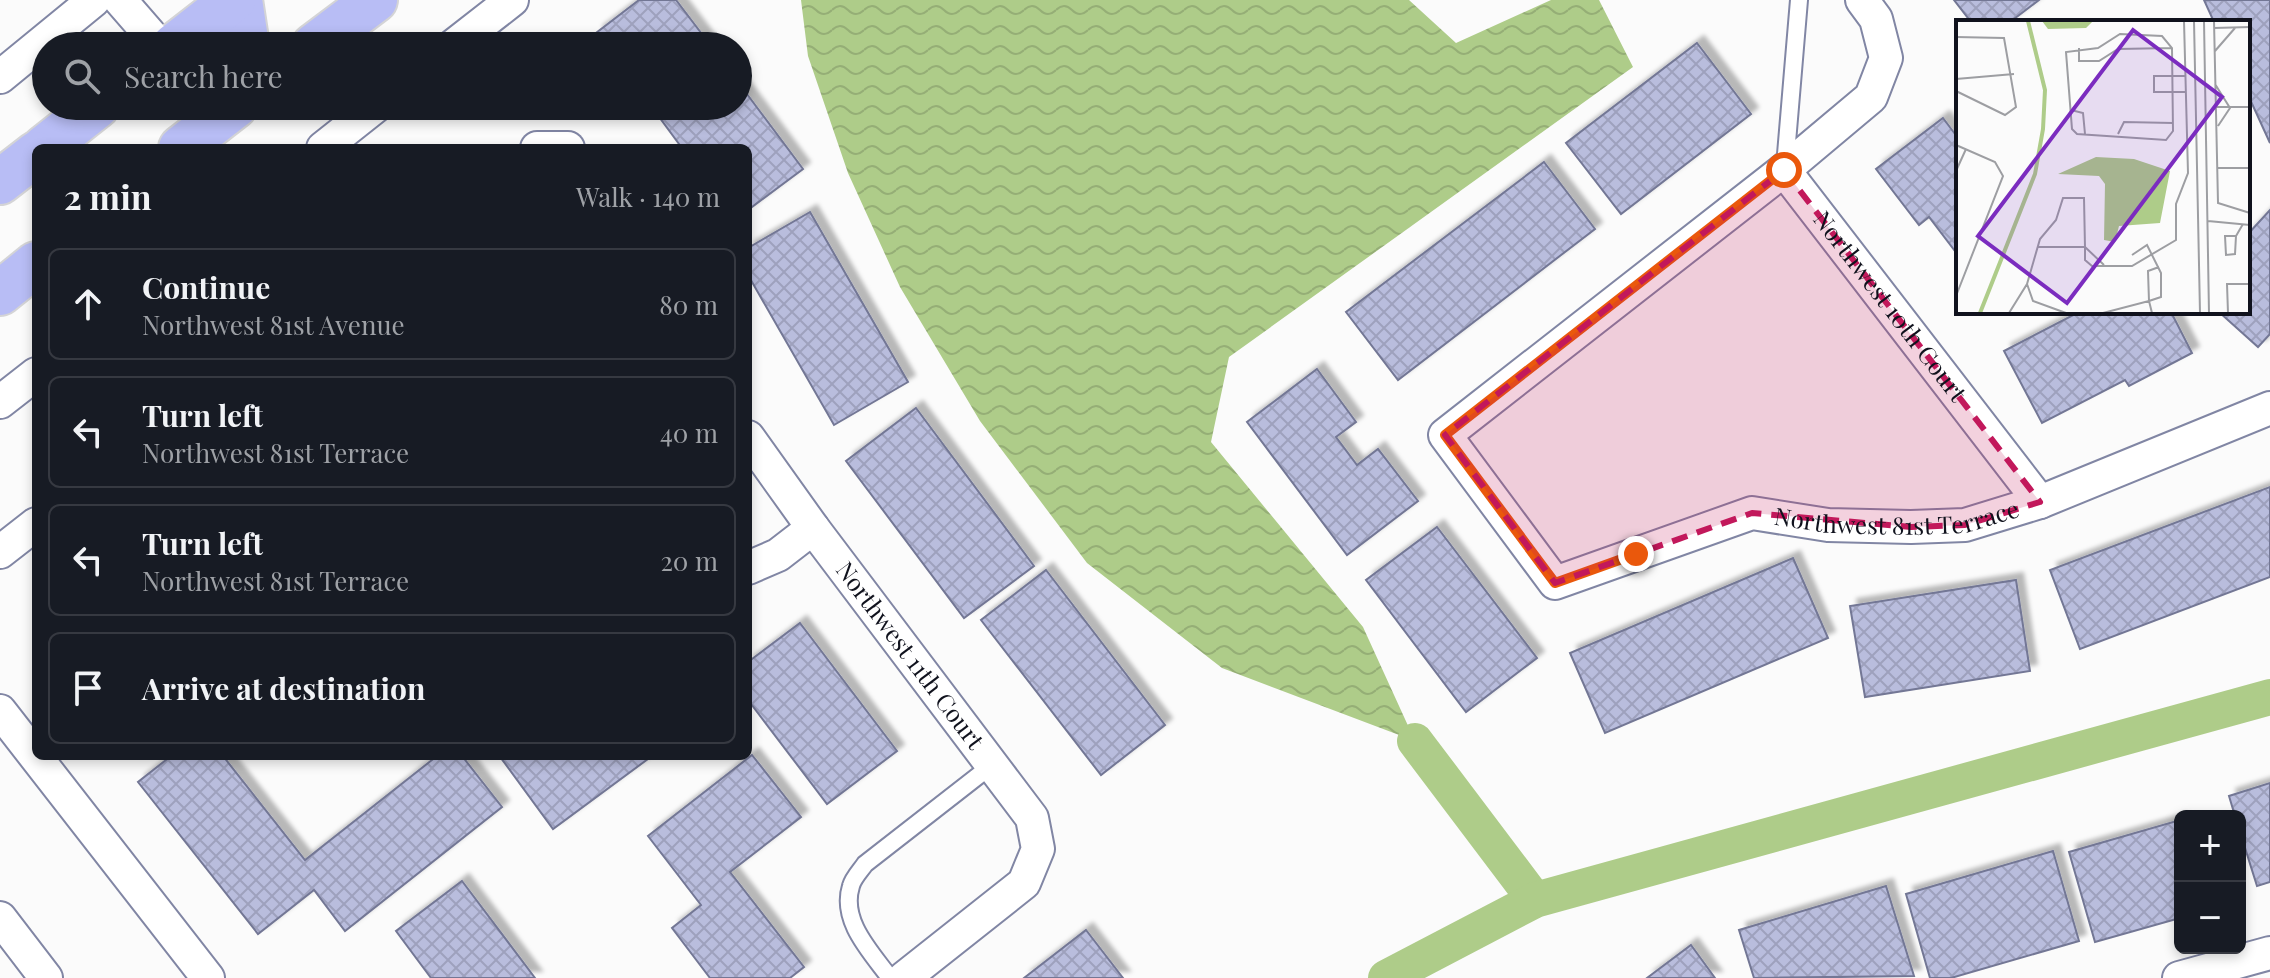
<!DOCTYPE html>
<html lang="en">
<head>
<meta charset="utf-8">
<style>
	body { margin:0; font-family:"Playfair Display",serif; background:#242831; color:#f1f3f6 }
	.controls { position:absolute; right:24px; bottom:24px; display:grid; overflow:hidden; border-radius:12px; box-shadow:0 4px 12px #0003 }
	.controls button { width:72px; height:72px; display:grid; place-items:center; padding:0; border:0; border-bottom:2px solid #363941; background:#171b24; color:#f1f3f6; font:40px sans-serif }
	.stop { position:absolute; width:24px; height:24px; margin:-18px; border:6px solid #ea580c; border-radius:50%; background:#fff }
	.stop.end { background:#ea580c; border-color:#fff; box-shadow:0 2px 8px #0008 }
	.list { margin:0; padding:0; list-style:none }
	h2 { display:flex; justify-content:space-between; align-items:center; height:104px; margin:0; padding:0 32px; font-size:34px }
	h2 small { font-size:26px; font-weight:400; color:#9ea1a6 }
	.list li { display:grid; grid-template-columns:52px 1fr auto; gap:24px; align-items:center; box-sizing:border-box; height:112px; margin:0 16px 16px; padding:0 16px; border:2px solid #363941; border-radius:12px }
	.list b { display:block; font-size:30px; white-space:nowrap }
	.list p { margin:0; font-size:26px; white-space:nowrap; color:#9ea1a6 }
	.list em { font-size:26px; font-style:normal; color:#9ea1a6 }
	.icon { flex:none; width:44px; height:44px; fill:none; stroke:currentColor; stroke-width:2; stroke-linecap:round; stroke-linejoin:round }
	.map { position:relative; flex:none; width:2270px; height:978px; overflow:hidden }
	.search { position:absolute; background:#171b24; box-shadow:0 4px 12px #0003; left:32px; top:32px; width:720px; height:88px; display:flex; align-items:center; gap:20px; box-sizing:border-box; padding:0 28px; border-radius:44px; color:#9ea1a6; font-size:30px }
	.panel { position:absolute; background:#171b24; box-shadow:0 4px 12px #0003; left:32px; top:144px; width:720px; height:616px; border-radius:12px }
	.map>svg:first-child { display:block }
	.water { fill:url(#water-waves) }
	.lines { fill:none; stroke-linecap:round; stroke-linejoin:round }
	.canal { stroke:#aecc89; stroke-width:36 }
	.building { fill:url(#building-cross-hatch); stroke:#737795; stroke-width:2; filter:url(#shadow) }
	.lane-casing { stroke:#8186a4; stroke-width:20 }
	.street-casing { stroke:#8186a4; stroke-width:36 }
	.primary-casing { stroke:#d4d4d6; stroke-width:48 }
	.lane { stroke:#fff; stroke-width:16 }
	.street { stroke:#fff; stroke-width:32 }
	.primary { stroke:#b8bdf5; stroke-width:44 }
	.route { stroke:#ea580c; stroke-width:10 }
	.marked { fill:#c2185b; fill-opacity:0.2; stroke:#c2185b; stroke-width:6; stroke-dasharray:16 10; stroke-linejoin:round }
	.labels { text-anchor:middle; stroke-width:7; stroke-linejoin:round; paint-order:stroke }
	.street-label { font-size:24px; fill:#10121d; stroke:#fff }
	.inset-river { fill:none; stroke:#aecc89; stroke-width:4 }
	.inset-road { fill:none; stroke:#9d9ea2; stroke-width:2 }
	.view { fill:#7b2cbf; fill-opacity:0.15; stroke:#7b2cbf; stroke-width:4 }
	.inset-edge { fill:none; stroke:#10121d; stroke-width:4 }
</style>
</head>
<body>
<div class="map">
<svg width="2270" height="978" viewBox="0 0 2270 978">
	<defs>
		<pattern id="water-waves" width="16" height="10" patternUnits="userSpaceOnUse" patternTransform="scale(2)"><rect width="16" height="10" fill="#aecc89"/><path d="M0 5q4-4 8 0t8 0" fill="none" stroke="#95ae76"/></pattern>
		<pattern id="building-cross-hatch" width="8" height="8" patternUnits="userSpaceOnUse" patternTransform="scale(2)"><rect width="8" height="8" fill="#b9bddd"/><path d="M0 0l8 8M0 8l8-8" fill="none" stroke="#9ea1bd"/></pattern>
		<filter id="shadow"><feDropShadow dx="7" dy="-7" stdDeviation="2" flood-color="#0004"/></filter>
	</defs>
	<rect width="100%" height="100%" fill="#fbfbfb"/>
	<path class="water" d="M801 0H1409L1456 43 1551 0H1599L1633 67 1229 357 1211 442 1363 627 1415 741 1222 668 1087 563 980 421 900 287 848 173 808 56Z"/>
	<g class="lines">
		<g class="canal">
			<path d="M1415 741 1535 900"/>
			<path d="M1386 978 1535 900 2270 697"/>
		</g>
	</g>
	<g class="building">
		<path d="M639 0H676L711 46H606L596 33Z"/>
		<path d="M1954 0H2039L2010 22H1971Z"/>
		<path d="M2204 0H2270V143L2248 95V22H2214Z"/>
		<path d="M1697 43 1751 114 1621 214 1566 143Z"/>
		<path d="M738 82 803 169 748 210V148H682L651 106H738Z"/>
		<path d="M1943 118 1958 138V255L1929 217 1919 225 1876 169Z"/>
		<path d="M1544 162 1595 229 1398 380 1346 312Z"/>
		<path d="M2270 210V334L2258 347 2219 312H2248V234Z"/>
		<path d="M810 212 908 382 834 425 748 275V248Z"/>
		<path d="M2079 312H2171L2192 353 2129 386 2125 380 2042 423 2004 351Z"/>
		<path d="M1317 369 1356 422 1336 437 1357 465 1378 449 1418 501 1347 555 1247 422Z"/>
		<path d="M916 408 1034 566 964 618 846 461Z"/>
		<path d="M2270 487V577L2080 649 2050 570Z"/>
		<path d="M1437 527 1537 658 1466 712 1366 580Z"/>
		<path d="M1793 558 1828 638 1605 733 1570 653Z"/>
		<path d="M1046 570 1165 725 1101 775 981 620Z"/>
		<path d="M2016 580 2030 671 1865 697 1850 606Z"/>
		<path d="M800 623 897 751 827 804 748 700V662Z"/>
		<path d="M752 755 801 817 730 872 804 967 790 978H710L672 928 701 905 648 836Z"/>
		<path d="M171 756H223L305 860 437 756H462L502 807 345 931 314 890 258 934 138 782Z"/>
		<path d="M505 756H652L553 829 501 758Z"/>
		<path d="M2270 783V882L2257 886 2240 832V816H2235L2229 796Z"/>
		<path d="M2180 820V918L2095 942 2069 852Z"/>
		<path d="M2053 851 2079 941 1951 978H1930L1906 894Z"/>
		<path d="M462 881 535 978H431L396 931Z"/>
		<path d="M1886 886 1914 976 1754 978 1739 930Z"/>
		<path d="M1086 930 1123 978H1024Z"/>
		<path d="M1691 945 1715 978H1647Z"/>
	</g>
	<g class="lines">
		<defs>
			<g id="lane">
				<path d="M1785 166 1799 0"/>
				<path d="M890 978C871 952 840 921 851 886 853 878 861 870 865 864L992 765"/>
			</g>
			<g id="street">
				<path d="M120 0 160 46"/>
				<path id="s1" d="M1862 0 1876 19 1886 58 1871 97 1784 170 2040 502"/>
				<path d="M453 46 512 0"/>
				<path d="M0 77 94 0"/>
				<path d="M323 148 376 106"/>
				<path d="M537 148H568"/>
				<path id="s2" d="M1784 170 1445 435 1555 583 1752 513 1828 525 1911 527 1965 525 2040 502 2270 408"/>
				<path d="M0 402 36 374"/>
				<path id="s3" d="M748 437 813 528 1032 818 1038 849 1024 883 904 978"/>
				<path d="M0 552 36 524"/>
				<path d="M748 568 778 555 813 528"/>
				<path d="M0 711 208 978"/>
				<path d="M0 918 46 978"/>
				<path d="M2179 978 2270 953"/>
			</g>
			<g id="primary">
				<path d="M240 0 247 46"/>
				<path d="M174 46 233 0"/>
				<path d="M314 46 375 0"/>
				<path d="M44 148 97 106"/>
				<path d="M181 148 235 106"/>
				<path d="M0 182 36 154"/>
				<path d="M0 293 36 264"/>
			</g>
		</defs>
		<use href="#lane" class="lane-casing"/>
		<use href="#street" class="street-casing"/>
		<use href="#primary" class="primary-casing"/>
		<use href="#lane" class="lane"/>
		<use href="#street" class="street"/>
		<use href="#primary" class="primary"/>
	</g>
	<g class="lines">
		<path class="route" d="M1636 554 1555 583 1445 435 1784 170"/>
	</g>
	<path class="marked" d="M1784 170 2040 502 1965 525 1911 527 1752 513 1555 583 1445 435Z"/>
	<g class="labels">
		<g class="street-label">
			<text dy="8" stroke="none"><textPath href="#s1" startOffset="392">Northwest 10th Court</textPath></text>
			<text dy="8" stroke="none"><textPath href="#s2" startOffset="970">Northwest 81st Terrace</textPath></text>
			<text dy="8" stroke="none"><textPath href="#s3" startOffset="272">Northwest 11th Court</textPath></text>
		</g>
	</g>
	<g transform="translate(1956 20)">
		<rect width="294" height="294" fill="#fbfbfb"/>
		<path d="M86 1H137L130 8 92 9ZM140 137 178 139 214 151 204 203 163 206 159 222 148 220 149 164 143 156 102 154Z" fill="#aecc89"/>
		<path class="inset-river" d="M24 293 79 154 87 109 89 70 72 1"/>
		<path class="inset-road" d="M238 1 244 293M248 1 253 293M258 1 262 183 294 193M258 8 294 7M164 14 206 16 216 28 217 111 210 120 121 114 116 109 110 32 142 28ZM0 17 48 18 60 87 49 95 0 71M123 28V41H143L162 29 216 28M259 31 279 8M230 56H198V72H230M0 59 58 54M259 64 274 88 262 106M258 87H293M115 90 127 93 129 114M162 114 168 102 217 103M0 125 39 142 47 156 0 276M261 148H294M0 151 10 129M252 201 294 205M280 216H269L270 235 279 234 280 216 287 204M81 227H129V240L136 246H176L220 220V184L232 153 228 1M176 235 191 225 205 253V277L193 281 196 293M71 264 77 281 110 293M53 293 71 264 84 219 100 200 107 178H128L129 227 148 245M147 293 193 281 192 251 203 247M272 293 271 264H294"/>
		<path class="view" d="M177 10 266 77 111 283 22 216Z"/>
		<rect width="294" height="294" class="inset-edge"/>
	</g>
</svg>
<div class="controls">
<button>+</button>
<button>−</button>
</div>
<div class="stop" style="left:1784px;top:170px"></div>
<div class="stop end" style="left:1636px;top:554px"></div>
<div class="search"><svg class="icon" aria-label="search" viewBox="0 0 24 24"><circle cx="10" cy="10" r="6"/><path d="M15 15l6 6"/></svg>Search here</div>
<section class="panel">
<h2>2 min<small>Walk · 140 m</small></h2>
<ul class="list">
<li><svg class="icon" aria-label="ahead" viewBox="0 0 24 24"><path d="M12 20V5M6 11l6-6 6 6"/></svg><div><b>Continue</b><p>Northwest 81st Avenue</p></div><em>80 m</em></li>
<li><svg class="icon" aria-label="left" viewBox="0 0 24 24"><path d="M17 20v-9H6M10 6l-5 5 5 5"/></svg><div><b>Turn left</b><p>Northwest 81st Terrace</p></div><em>40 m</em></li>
<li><svg class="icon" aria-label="left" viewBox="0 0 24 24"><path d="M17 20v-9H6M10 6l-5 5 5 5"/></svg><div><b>Turn left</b><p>Northwest 81st Terrace</p></div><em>20 m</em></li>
<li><svg class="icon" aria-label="arrive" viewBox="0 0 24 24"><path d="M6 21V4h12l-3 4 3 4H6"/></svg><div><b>Arrive at destination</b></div></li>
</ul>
</section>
</div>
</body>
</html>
